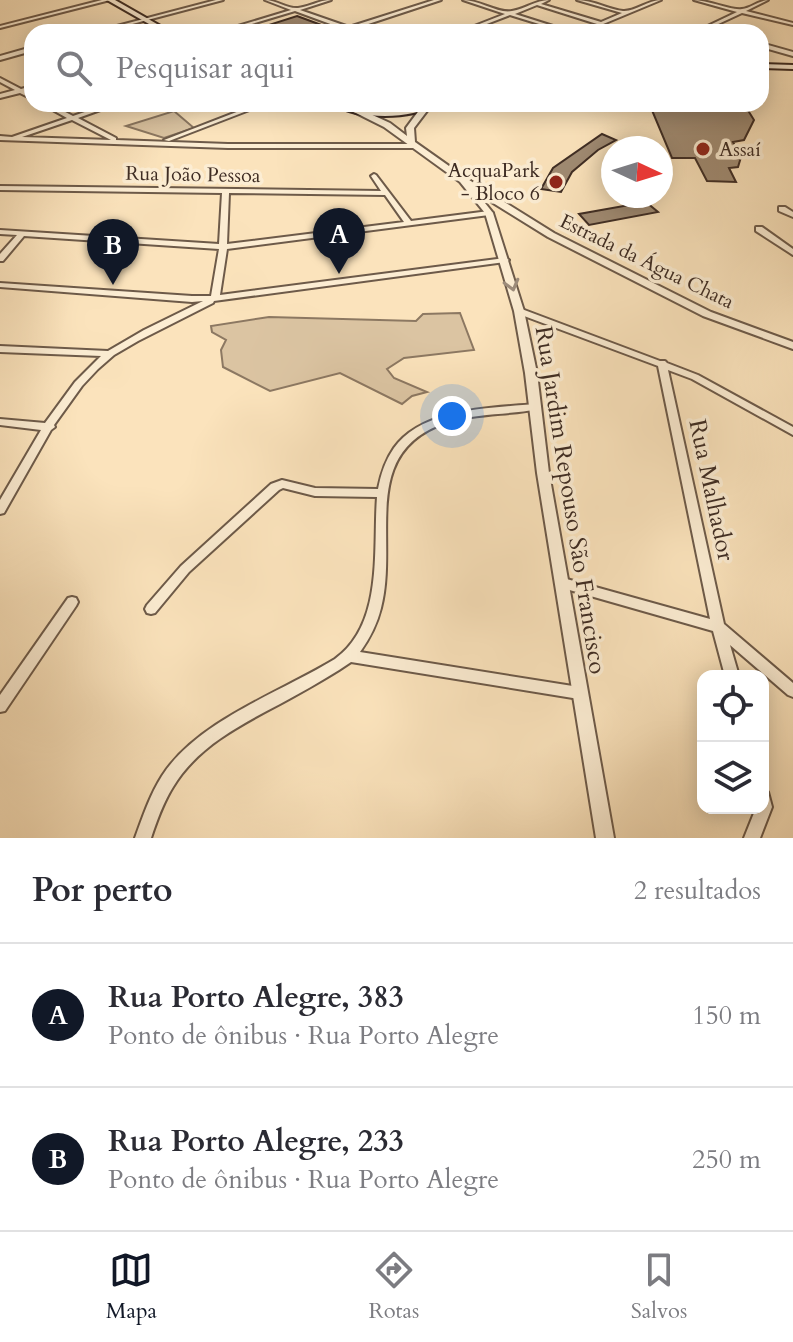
<!DOCTYPE html>
<html lang="pt">
<head>
<meta charset="utf-8">
<style>
	body { margin:0; font-family:Cardo,serif; background:#f2f2f3; color:#2b2b33 }
	.controls { position:absolute; right:24px; bottom:24px; display:grid; overflow:hidden; border-radius:16px; box-shadow:0 4px 20px #0003 }
	.controls button { width:72px; height:72px; display:grid; place-items:center; padding:0; border:0; border-bottom:2px solid #e1e1e2; background:#fff; color:#2b2b33; font:40px sans-serif }
	.compass { position:absolute; left:601px; top:136px; width:72px; height:72px; border-radius:50%; background:#fff; box-shadow:0 4px 20px #0003; rotate:94deg }
	.you { position:absolute; left:452px; top:416px; width:28px; height:28px; margin:-20px; border:6px solid #fff; border-radius:50%; background:#1a73e8; box-shadow:0 0 0 12px #1a73e833 }
	.badge { display:grid; place-items:center; width:52px; height:52px; border-radius:50%; background:#111827; color:#fff; font-size:26px; font-weight:700 }
	.pin { position:absolute; translate:-50% -66px; filter:drop-shadow(0 2px 4px #0008) }
	.pin::after { content:''; position:absolute; top:42px; width:28px; height:24px; background:inherit; clip-path:polygon(0 0,100% 0,50% 100%) }
	.list { margin:0; padding:0; list-style:none }
	h2 { display:flex; justify-content:space-between; align-items:center; height:104px; margin:0; padding:0 32px; font-size:34px }
	h2 small { font-size:26px; font-weight:400; color:#7c7c81 }
	.list li { display:grid; grid-template-columns:52px 1fr auto; gap:24px; align-items:center; box-sizing:border-box; height:144px; padding:0 32px; border-top:2px solid #e1e1e2 }
	.list b { display:block; font-size:30px; white-space:nowrap }
	.list p { margin:0; font-size:26px; white-space:nowrap; color:#7c7c81 }
	.list em { font-size:26px; font-style:normal; color:#7c7c81 }
	.icon { flex:none; width:44px; height:44px; fill:none; stroke:currentColor; stroke-width:2; stroke-linecap:round; stroke-linejoin:round }
	.map { position:relative; flex:none; width:793px; height:838px; overflow:hidden }
	.search { position:absolute; background:#fff; box-shadow:0 4px 20px #0003; left:24px; right:24px; top:24px; height:88px; display:flex; align-items:center; gap:20px; box-sizing:border-box; padding:0 28px; border-radius:24px; color:#7c7c81; font-size:30px }
	.sheet { height:392px; background:#fff }
	nav { display:flex; justify-content:space-around; align-items:center; box-sizing:border-box; height:112px; border-top:2px solid #e1e1e2; background:#fff; font-size:22px; color:#7c7c81 }
	nav a { display:grid; justify-items:center; gap:4px }
	nav .on { color:#111827 }
	.map>svg:first-child { display:block }
	.green { fill:#dbc4a2; stroke:#8c7862; stroke-width:2 }
	.building { fill:#a08b73; stroke:#3e2c23; stroke-width:2 }
	.lines { fill:none; stroke-linecap:round; stroke-linejoin:round }
	.minor-casing { stroke:#6d5a49; stroke-width:4 }
	.tertiary-casing { stroke:#6d5a49; stroke-width:4 }
	.secondary-casing { stroke:#3e2c23; stroke-width:4 }
	.minor { fill:#fcedd3; fill-rule:evenodd }
	.tertiary { fill:#fcedd3; fill-rule:evenodd }
	.secondary { fill:#fcedd3; fill-rule:evenodd }
	.oneway { stroke:#9d8c7b }
	.poi-dot { fill:#8f2418; stroke:#fcedd3; stroke-width:3 }
	.labels { text-anchor:middle; stroke-width:7; stroke-linejoin:round; paint-order:stroke }
	.far-poi-label { font-size:20px; fill:#3e2c23; stroke:#fcedd3; text-anchor:start }
	.far-street-label { font-size:20px; fill:#3e2c23; stroke:#fcedd3 }
	.street-label { font-size:24px; fill:#3e2c23; stroke:#fcedd3 }
</style>
</head>
<body>
<div class="map">
<svg width="793" height="838" viewBox="0 0 793 838">
	<rect width="100%" height="100%" fill="#fbe3bc"/>
	<filter id="stains"><feTurbulence type="fractalNoise" baseFrequency=".0025" numOctaves="4"/><feColorMatrix values="0 0 0 0 .2 0 0 0 0 .09 0 0 0 0 .02 0 0 0 .5 -.17"/></filter>
	<radialGradient id="worn" r=".72"><stop offset=".6" stop-color="#630" stop-opacity="0"/><stop offset="1" stop-color="#630" stop-opacity=".3"/></radialGradient>
	<g class="green">
		<path d="M174 111 194 128 164 138 126 126Z"/>
		<path d="M460 313 474 350 404 358 387 369 394 378 427 392 412 396 402 404 340 373 270 391 223 367 221 350 226 340 212 332 211 326 269 317 416 321 423 314Z"/>
	</g>
	<g class="building">
		<path d="M297 16 335 30 254 32 253 30Z"/>
		<path d="M658 104H744L754 120 744 140 733 142 741 157 738 167 729 168 736 182 707 181 695 158H672L651 108Z"/>
		<path d="M602 134 616 140 598 150 572 172 561 192 541 189 553 168Z"/>
		<path d="M646 202 658 212 589 225 579 214Z"/>
	</g>
	<g class="lines">
		<defs>
			<g id="minor">
				<path d="M102 0H110L0 28V26Z"/>
				<path d="M216 0H223L102 32H94Z"/>
				<path d="M265 0C276 0 287 9 298 8 309 7 319 0 331 0L300 10 349 27 434 0H441L344 32H337L344 29 295 11 225 32H218L291 10Z"/>
				<path d="M463 0C479 0 499 14 512 11 525 9 536 0 549 0L541 4 601 22 622 13 577 0C593 0 607 9 623 11 635 12 648 0 661 0L584 32H578L597 24 537 5 515 14 572 32H565L510 15 466 32H459L505 14Z"/>
				<path d="M694 0C708 0 732 11 742 9 751 8 758 1 768 0L746 11 793 23V25L742 13 701 32H695L737 12Z"/>
				<path d="M761 43 793 52V56L761 47Z"/>
				<path d="M32 47V51L0 60V56Z"/>
				<path d="M0 78 21 89 32 86V90L26 91 32 95V99L20 93 0 98V94L15 90 0 82Z"/>
				<path d="M42 104H50L73 116 108 104H117L78 118 116 138V140L228 144H416L419 146 416 148H228L0 140V136L12 137 67 118ZM72 120 111 140 22 137Z"/>
				<path d="M257 104H265L169 141 164 140Z"/>
				<path d="M374 174 376 175 411 221 489 211 493 213 489 215 227 249 220 295 505 258 509 260 505 262 214 301 213 303 138 341 114 355 98 369 82 386 54 425 55 427 51 430 4 513 0 514V500L41 430 0 425V419L45 423 75 382 101 356 0 352V346L108 351 144 330 203 301 192 302 0 287V283L192 296H211L219 249 24 236 3 261H0V254L17 235 0 234V230L219 244 222 193 0 190V186L381 191 371 176ZM229 193 385 195 404 222 227 244Z"/>
				<path d="M779 207H785L793 212V217L779 211Z"/>
				<path d="M756 227H762L793 249V255L756 231Z"/>
				<path d="M519 308 660 361H665L667 363 698 375 793 427V435L692 379 668 370 724 624 793 683V697L788 695 730 645 739 676H725L713 631 559 587 557 583 559 579 563 578 710 619 658 366 516 313 515 311 516 309Z"/>
				<path d="M536 404 539 405 541 407 539 409C509 415 478 413 448 422 357 451 399 539 381 608 377 624 370 638 360 652L579 687 584 689 586 693 584 697 579 699 351 662 339 670C320 682 300 693 280 704 240 725 197 747 173 787 163 803 157 820 151 838H135C143 816 150 795 162 776 197 721 281 692 335 659 384 624 373 549 377 497L315 496 283 488 279 490 189 572 155 613 151 614 147 613 145 609 147 605 181 566 271 484 282 480 315 488 378 489C381 474 385 461 394 448 422 408 492 408 536 404Z"/>
				<path d="M72 597 76 598 78 602 76 606 5 711 0 712V695L68 598Z"/>
				<path d="M763 790 768 792 772 807 760 838H744L756 808H763Z"/>
			</g>
			<path id="tertiary" d="M423 105 430 107 414 128 415 142 466 178 554 233 711 312 793 342V349L703 316 548 237 477 193 493 213 524 311 537 373 549 473 614 838H596L537 473 525 373 514 311 485 213 460 182 384 127 348 109 355 107 390 123 407 136 406 128Z"/>
			<g id="secondary">
				<path d="M107 0H115L171 32H163Z"/>
				<path d="M761 64 793 65V69L761 68Z"/>
				<path d="M333 104 385 110 437 104C410 120 360 120 333 104Z"/>
			</g>
		</defs>
		<use href="#minor" class="minor-casing"/>
		<use href="#tertiary" class="tertiary-casing"/>
		<use href="#secondary" class="secondary-casing"/>
		<use href="#minor" class="minor"/>
		<use href="#tertiary" class="tertiary"/>
		<use href="#secondary" class="secondary"/>
	</g>
	<defs><path id="oneway-chevron" d="M-2-3.5L2.5 0L-2 3.5" fill="none" stroke-width="1.6" stroke-linecap="round" stroke-linejoin="round" transform="scale(2)"/></defs>
	<use class="oneway" href="#oneway-chevron" transform="translate(512 285) rotate(75)"/>
	<g class="poi-dot">
		<circle cx="703" cy="149" r="8"/>
		<circle cx="556" cy="182" r="8"/>
	</g>
	<g class="labels">
		<g class="far-poi-label">
			<text x="719" y="156">Assaí</text>
			<text x="540" y="177" text-anchor="end">AcquaPark<tspan x="540" dy="23">- Bloco 6</tspan></text>
		</g>
		<g class="far-street-label">
			<text transform="translate(193 174) rotate(1)" y="7">Rua João Pessoa</text>
			<text transform="translate(647 261) rotate(26)" y="7">Estrada da Água Chata</text>
		</g>
		<g class="street-label">
			<text transform="translate(712 490) rotate(78)" y="8">Rua Malhador</text>
			<text transform="translate(571 500) rotate(81)" y="8">Rua Jardim Repouso São Francisco</text>
		</g>
	</g>
	<rect width="100%" height="100%" filter="url(#stains)"/>
	<rect width="100%" height="100%" fill="url(#worn)"/>
</svg>
<div class="controls">
<button><svg class="icon" aria-label="locate" viewBox="0 0 24 24"><circle cx="12" cy="12" r="6"/><path d="M12 2v4M12 18v4M2 12h4M18 12h4"/></svg></button>
<button><svg class="icon" aria-label="layers" viewBox="0 0 24 24"><path d="M12 4l9 5-9 5-9-5zM3 14l9 5 9-5"/></svg></button>
</div>
<svg class="compass" viewBox="-18 -18 36 36"><path d="M0-13l5 13h-10z" fill="#e53935"/><path d="M0 13l5-13h-10z" fill="#7c7c81"/></svg>
<div class="you"></div>
<div class="pin badge" style="left:339px;top:274px">A</div>
<div class="pin badge" style="left:113px;top:285px">B</div>
<div class="search"><svg class="icon" aria-label="search" viewBox="0 0 24 24"><circle cx="10" cy="10" r="6"/><path d="M15 15l6 6"/></svg>Pesquisar aqui</div>
</div>
<section class="sheet">
<h2>Por perto<small>2 resultados</small></h2>
<ul class="list">
<li><span class="badge">A</span><div><b>Rua Porto Alegre, 383</b><p>Ponto de ônibus · Rua Porto Alegre</p></div><em>150 m</em></li>
<li><span class="badge">B</span><div><b>Rua Porto Alegre, 233</b><p>Ponto de ônibus · Rua Porto Alegre</p></div><em>250 m</em></li>
</ul>
</section>
<nav>
<a class="on"><svg class="icon" aria-label="map" viewBox="0 0 24 24"><path d="M3 6l6-2 6 2 6-2v14l-6 2-6-2-6 2zM9 4v14M15 6v14"/></svg>Mapa</a>
<a><svg class="icon" aria-label="directions" viewBox="0 0 24 24"><path d="M12 3l9 9-9 9-9-9zM9 14v-3h6M13 9l2 2-2 2"/></svg>Rotas</a>
<a><svg class="icon" aria-label="saved" viewBox="0 0 24 24"><path d="M7 4h10v16l-5-4-5 4z"/></svg>Salvos</a>
</nav>
</body>
</html>
